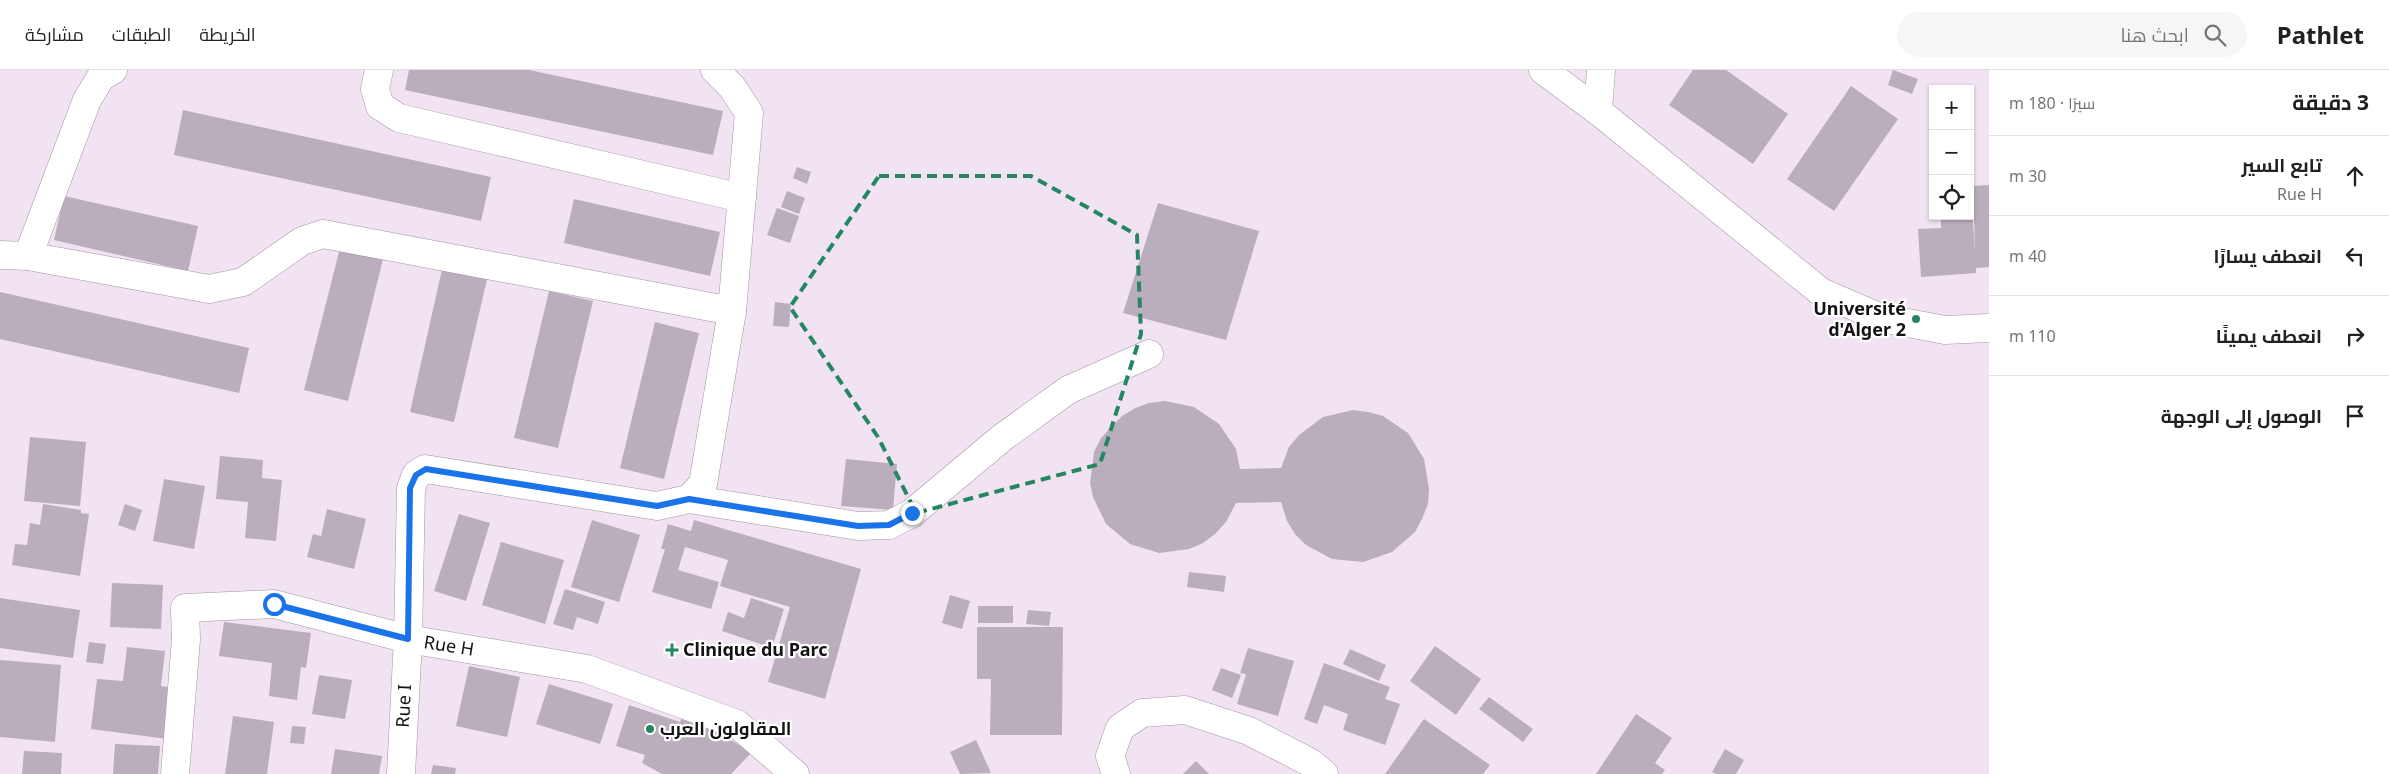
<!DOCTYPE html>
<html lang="ar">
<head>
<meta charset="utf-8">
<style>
	body { margin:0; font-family:"Noto Sans",Cairo,sans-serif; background:#f6f6f6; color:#202124; direction:rtl }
	.controls { position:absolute; right:15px; top:15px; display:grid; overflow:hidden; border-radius:0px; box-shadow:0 1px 4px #0004 }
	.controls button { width:45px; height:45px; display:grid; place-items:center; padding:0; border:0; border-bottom:1px solid #e0e0e0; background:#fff; color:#202124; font:25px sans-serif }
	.stop { position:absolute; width:15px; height:15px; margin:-11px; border:4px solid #1a73e8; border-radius:50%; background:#fff }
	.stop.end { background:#1a73e8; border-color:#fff; box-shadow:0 1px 5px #0008 }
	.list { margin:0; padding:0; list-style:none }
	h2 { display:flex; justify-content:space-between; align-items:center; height:65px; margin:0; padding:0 20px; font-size:21px }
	h2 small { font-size:16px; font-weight:400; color:#757577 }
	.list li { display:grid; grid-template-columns:32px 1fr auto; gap:15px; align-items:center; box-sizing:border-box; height:80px; padding:0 20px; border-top:1px solid #e0e0e0 }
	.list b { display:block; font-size:19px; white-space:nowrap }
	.list p { margin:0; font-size:16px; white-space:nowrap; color:#757577 }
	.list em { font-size:16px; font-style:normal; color:#757577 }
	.icon { flex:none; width:28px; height:28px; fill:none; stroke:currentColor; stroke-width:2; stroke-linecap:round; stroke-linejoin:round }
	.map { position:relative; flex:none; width:1989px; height:704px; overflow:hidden; direction:ltr }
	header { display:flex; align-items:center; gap:30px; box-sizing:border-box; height:70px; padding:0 25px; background:#fff; border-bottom:1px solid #e0e0e0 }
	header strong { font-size:24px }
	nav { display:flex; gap:28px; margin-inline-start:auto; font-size:18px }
	.search { width:350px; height:45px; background:#f6f6f6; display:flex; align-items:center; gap:12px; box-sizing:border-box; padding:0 18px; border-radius:28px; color:#757577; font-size:19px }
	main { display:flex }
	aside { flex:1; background:#fff }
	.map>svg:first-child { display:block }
	.building { fill:#bbaebc }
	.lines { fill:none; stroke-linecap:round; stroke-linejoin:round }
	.minor-casing { stroke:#a295a3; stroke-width:29 }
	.minor { stroke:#fff; stroke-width:28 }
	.route { stroke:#1a73e8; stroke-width:6 }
	.marked { fill:none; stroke:#248761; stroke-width:4; stroke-dasharray:10 6; stroke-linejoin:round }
	.poi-dot { fill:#248761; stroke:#fff; stroke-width:2 }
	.labels { text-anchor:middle; stroke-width:4.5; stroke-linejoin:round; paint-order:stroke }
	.poi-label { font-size:18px; font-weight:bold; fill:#151116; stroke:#fff; text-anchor:start }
	.street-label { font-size:18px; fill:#151116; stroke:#fff }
</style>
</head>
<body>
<header>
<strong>Pathlet</strong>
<div class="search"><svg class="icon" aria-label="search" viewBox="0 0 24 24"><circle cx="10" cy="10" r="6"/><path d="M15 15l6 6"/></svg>ابحث هنا</div>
<nav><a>الخريطة</a><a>الطبقات</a><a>مشاركة</a></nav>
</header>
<main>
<aside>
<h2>3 دقيقة<small>سيرًا · 180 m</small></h2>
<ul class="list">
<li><svg class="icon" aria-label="ahead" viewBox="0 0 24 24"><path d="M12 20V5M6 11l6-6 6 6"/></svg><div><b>تابع السير</b><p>Rue H</p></div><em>30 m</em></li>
<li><svg class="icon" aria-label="left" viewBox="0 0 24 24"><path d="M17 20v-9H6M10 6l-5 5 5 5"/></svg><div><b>انعطف يسارًا</b></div><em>40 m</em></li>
<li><svg class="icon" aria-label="right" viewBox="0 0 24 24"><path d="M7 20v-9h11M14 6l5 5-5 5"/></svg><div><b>انعطف يمينًا</b></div><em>110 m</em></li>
<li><svg class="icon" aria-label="arrive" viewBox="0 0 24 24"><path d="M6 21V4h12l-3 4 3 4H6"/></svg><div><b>الوصول إلى الوجهة</b></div></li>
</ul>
</aside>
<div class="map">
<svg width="1989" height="704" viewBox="0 0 1989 704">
	<rect width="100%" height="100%" fill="#f1e3f2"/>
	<g class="building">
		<path d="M409 0H529L723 41 713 85 405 20Z"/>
		<path d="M1693 0H1726L1788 44 1753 94 1669 35Z"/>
		<path d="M1893 0 1918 9 1912 24 1888 15Z"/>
		<path d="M1851 16 1898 49 1834 141 1787 109Z"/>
		<path d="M183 40 491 107 481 151 174 85Z"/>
		<path d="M797 97 811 102 807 114 793 108Z"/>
		<path d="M1989 115V197L1976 198V203L1921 207 1918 159 1941 158V146H1970L1972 138 1975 182 1973 116Z"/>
		<path d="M787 121 805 128 799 144 781 137Z"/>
		<path d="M64 126 198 156 188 201 54 170Z"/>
		<path d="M574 129 720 162 710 206 564 173Z"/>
		<path d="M1158 133 1259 161 1226 270 1123 243Z"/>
		<path d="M777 138 799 146 790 173 767 165Z"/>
		<path d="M341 174 384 185 348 331 304 320Z"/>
		<path d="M443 195 488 205 454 352 410 342Z"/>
		<path d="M549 221 593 231 558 378 514 368Z"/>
		<path d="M0 222 249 278 239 323 0 269Z"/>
		<path d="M775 232 791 234 789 257 773 256Z"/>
		<path d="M655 252 699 263 664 409 620 398Z"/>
		<path d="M1165 331 1194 337 1219 354 1236 379 1240 399 1281 398 1289 377 1299 365 1323 347 1353 340 1368 342 1383 346 1408 363 1424 389 1429 419 1428 434 1422 449 1415 462 1392 482 1363 492 1332 489 1306 475 1295 464 1287 451 1281 432 1236 433 1226 452 1215 464 1203 473 1189 479 1159 483 1130 474 1106 454 1093 427 1090 413 1094 382 1101 368 1122 346 1135 338 1149 333Z"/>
		<path d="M30 367 86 372 80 436 24 431Z"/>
		<path d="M220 386 263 390 262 408 282 410 276 471 245 468 248 432 216 429Z"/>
		<path d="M846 389 897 394 893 440 841 436Z"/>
		<path d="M164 409 205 416 194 479 153 471Z"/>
		<path d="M43 434 81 440V443L89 444 80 506 12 495 15 474 27 475 30 453 40 455Z"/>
		<path d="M125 434 142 440 135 461 118 455Z"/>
		<path d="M327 439 366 449 354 499 307 487 313 464 321 466Z"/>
		<path d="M459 444 490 453 466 531 434 521Z"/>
		<path d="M592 450 640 465 619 532 571 517Z"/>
		<path d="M694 450 861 499 825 629 768 612 790 537 720 516 728 490 685 477 678 500 719 512 711 539 652 522 665 479H661L668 454 691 461Z"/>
		<path d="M501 472 564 490 545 554 482 535Z"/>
		<path d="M1189 502 1226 506 1224 522 1187 517Z"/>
		<path d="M112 513 163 515 161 559 110 557Z"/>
		<path d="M565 519 605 532 598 554 577 547 573 560 553 554Z"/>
		<path d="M950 525 970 531 962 559 942 553Z"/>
		<path d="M0 528 80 540 73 588 0 578Z"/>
		<path d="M751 528 784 539 772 578 722 561 728 542 744 548Z"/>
		<rect x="978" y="536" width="35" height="17"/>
		<path d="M1028 540 1051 542 1049 556 1026 554Z"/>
		<path d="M224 552 311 563 306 598 301 597 297 630 269 626 272 593 219 586Z"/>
		<path d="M977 557H1063L1062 665H990L991 609H977Z"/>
		<path d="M89 572 106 574 103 594 86 592Z"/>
		<path d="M1435 576 1481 609 1456 645 1410 611Z"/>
		<path d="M127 577 165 581 161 616 173 618 167 669 91 659 97 609 123 611Z"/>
		<path d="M1248 578 1294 591 1278 646 1237 634 1246 604 1240 603Z"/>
		<path d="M1350 579 1386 595 1379 611 1343 594Z"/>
		<path d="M0 590 61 595 55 672 0 667Z"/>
		<path d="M1324 593 1390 617 1385 629 1400 634 1385 675 1343 660 1348 644 1324 635 1317 654 1304 649Z"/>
		<path d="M469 596 520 607 507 667 456 656Z"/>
		<path d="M1221 598 1241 605 1232 628 1212 620Z"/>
		<path d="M319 605 352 610 345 649 312 644Z"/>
		<path d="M549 614 613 634 600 674 536 654Z"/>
		<path d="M1489 627 1533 659 1523 672 1479 639Z"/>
		<path d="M629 635 680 652 683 644 752 682 731 704H662L642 693 645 685 616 676Z"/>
		<path d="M1636 644 1672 668 1655 693 1665 700 1662 704H1596Z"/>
		<path d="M233 646 274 652 267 704H225Z"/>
		<path d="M1424 649 1490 695 1483 704H1385Z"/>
		<path d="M292 656 306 657 304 674 290 673Z"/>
		<path d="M976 670 991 703 960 704 950 682Z"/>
		<path d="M115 674 160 676 158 704H113Z"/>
		<path d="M335 679 382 686 379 704H331Z"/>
		<path d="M1725 679 1744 690 1736 704H1716L1712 702Z"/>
		<path d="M24 681 62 683 61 704H22Z"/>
		<path d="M1196 691 1209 704H1183Z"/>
		<path d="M433 695 456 698 455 704H431Z"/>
	</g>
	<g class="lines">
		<defs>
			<g id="minor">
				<path d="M113 0 101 7 87 30 28 186 209 219 243 212 302 171 323 164 732 241"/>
				<path d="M379 0 375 19 380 36 399 48 742 128"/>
				<path d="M1543 0 1598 41"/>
				<path d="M1601 0 1598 41 1821 222 1881 248 1945 260 1989 258"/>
				<path d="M0 185 28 186"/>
				<path d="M689 429 858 456 889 455 912 443 1003 367 1068 320 1149 284"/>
				<path d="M175 704 186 569 185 538 274 534 408 569 587 599 737 654 795 704"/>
				<path d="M401 704 408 569 411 418 416 405 425 399 657 436 689 429 703 414 732 241 749 43 732 17 715 0"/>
				<path d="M1116 704 1110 686 1120 658 1142 643 1185 640 1249 661 1311 693 1324 704"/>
			</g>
		</defs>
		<use href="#minor" class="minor-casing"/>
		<use href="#minor" class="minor"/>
	</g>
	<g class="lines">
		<path class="route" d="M274 534 408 569 410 418 416 405 426 399 657 436 689 429 858 456 889 455 912 443"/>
	</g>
	<path class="marked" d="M879 106H1031L1137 165 1141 264 1100 394 916 443 878 367 790 237Z"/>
	<g class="poi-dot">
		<circle cx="1916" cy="249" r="5"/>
		<path d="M669.5 572.5h5v5h5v5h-5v5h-5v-5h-5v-5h5z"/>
		<circle cx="650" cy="659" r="5"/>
	</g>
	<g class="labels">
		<g class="poi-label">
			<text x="1906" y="245" text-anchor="end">Université<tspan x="1906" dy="21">d'Alger 2</tspan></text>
			<text x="683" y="586">Clinique du Parc</text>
			<text x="660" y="665">المقاولون العرب</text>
		</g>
		<g class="street-label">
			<text transform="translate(449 576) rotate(9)" y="6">Rue H</text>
			<text transform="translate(404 636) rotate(-87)" y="6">Rue I</text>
		</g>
	</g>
</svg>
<div class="controls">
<button>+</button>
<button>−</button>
<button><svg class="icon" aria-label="locate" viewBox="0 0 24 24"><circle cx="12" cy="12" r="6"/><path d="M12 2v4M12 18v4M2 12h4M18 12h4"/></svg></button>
</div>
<div class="stop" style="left:274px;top:534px"></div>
<div class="stop end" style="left:912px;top:443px"></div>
</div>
</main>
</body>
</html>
